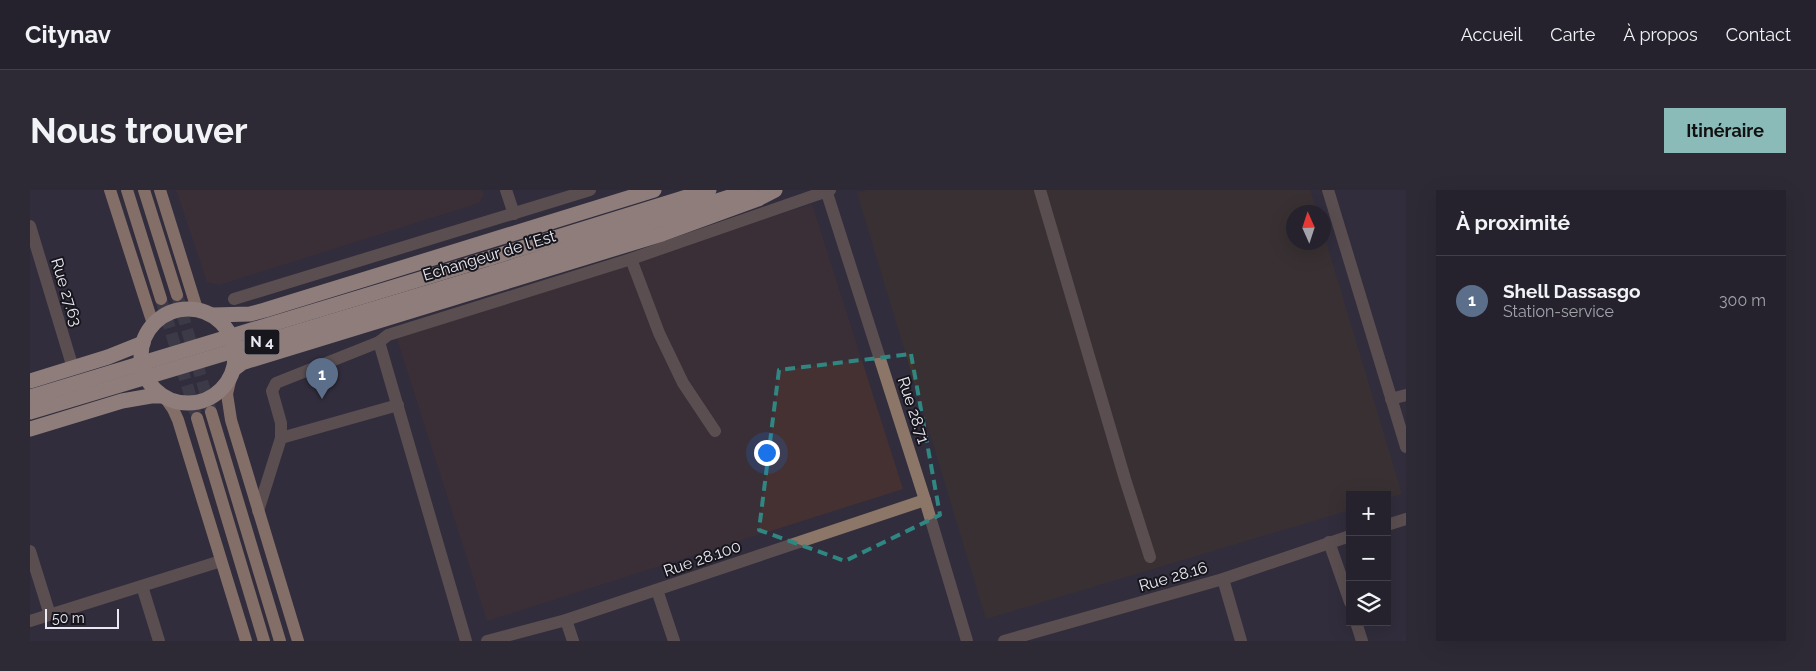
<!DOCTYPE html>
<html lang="fr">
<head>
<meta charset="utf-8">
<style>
	body { margin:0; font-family:Raleway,sans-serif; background:#2d2a35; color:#f1f3f6 }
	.controls { position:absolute; right:15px; bottom:15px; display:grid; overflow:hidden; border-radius:0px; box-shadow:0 5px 20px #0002 }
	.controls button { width:45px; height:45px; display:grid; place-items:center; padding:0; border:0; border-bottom:1px solid #423f49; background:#25222d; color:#f1f3f6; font:25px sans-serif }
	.compass { position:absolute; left:1256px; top:15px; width:45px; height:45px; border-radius:50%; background:#25222d; box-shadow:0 5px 20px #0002; rotate:357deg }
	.scale { position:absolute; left:15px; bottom:12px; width:74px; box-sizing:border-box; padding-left:5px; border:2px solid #eae8f2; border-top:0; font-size:14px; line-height:18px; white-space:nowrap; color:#eae8f2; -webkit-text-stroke:4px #18161d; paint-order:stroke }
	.you { position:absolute; left:736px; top:262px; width:18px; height:18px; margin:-12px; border:4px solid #fff; border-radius:50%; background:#1a73e8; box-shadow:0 0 0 8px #1a73e833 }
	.badge { display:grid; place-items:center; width:32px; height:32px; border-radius:50%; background:#8bbbb9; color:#fff; font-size:16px; font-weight:700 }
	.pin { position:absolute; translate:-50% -41px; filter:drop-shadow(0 1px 2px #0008) }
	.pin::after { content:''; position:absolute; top:26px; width:18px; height:15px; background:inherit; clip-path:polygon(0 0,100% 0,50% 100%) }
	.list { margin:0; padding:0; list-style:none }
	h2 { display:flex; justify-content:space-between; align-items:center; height:65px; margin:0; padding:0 20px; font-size:21px }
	h2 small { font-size:16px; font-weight:400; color:#a3a4aa }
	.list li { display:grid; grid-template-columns:32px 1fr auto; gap:15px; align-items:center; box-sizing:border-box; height:90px; padding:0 20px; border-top:1px solid #423f49 }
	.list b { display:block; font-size:19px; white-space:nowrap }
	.list p { margin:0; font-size:16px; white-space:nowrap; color:#a3a4aa }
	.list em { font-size:16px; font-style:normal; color:#a3a4aa }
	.icon { flex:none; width:28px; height:28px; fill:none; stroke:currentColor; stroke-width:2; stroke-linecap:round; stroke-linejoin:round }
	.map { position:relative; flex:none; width:1376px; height:451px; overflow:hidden; border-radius:0px }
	header { display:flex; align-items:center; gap:30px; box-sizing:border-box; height:70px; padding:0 25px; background:#25222d; border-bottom:1px solid #423f49 }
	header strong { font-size:24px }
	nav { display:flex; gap:28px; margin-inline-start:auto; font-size:18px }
	.intro { display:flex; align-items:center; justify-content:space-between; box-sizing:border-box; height:120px; padding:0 30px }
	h1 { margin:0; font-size:35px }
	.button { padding:12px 22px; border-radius:0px; background:#8bbbb9; color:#111; font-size:18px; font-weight:700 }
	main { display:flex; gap:30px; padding:0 30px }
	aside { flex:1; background:#25222d; border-radius:0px; box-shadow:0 5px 20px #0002 }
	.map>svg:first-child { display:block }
	.industrial { fill:#423426 }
	.education { fill:#453132 }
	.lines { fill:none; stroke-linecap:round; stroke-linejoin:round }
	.major-tunnel { stroke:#4d4957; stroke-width:12; stroke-dasharray:12 6; stroke-linecap:butt }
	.minor { stroke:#8c7668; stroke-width:12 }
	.major { stroke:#e9bc9e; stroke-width:12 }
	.highway { stroke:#fedec8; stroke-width:15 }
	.highway-bridge { stroke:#fedec8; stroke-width:15 }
	.marked { fill:none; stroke:#308782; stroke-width:4; stroke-dasharray:10 6; stroke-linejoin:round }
	.labels { text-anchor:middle; stroke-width:4; stroke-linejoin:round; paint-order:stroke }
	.shield { fill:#18161d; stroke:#aba9b2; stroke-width:1 }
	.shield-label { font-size:15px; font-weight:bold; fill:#eae8f2 }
	.street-label { font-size:16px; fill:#eae8f2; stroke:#18161d }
</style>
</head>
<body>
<header>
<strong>Citynav</strong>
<nav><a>Accueil</a><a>Carte</a><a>À propos</a><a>Contact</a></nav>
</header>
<div class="intro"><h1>Nous trouver</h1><a class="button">Itinéraire</a></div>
<main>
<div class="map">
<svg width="1376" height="451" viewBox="0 0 1376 451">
	<rect width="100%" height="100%" fill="#312d3c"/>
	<path class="industrial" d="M837 0H1280L1287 22H1264V52H1294V45L1372 304 1357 308V305H1320V320L956 429 827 3Z"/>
	<g class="education">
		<path d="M146 0H452L454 4 449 13 189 95 177 92Z"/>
		<path d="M782 14 873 299 457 431 366 146Z"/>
	</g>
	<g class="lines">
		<g class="major-tunnel">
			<path d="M147 105 181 222"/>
			<path d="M131 109 167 228"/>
		</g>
		<g class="minor">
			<path d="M476 0 484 24"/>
			<path d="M796 0 895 310 937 451"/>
			<path d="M1010 0 1095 289 1120 367"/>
			<path d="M1298 0 1376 257"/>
			<path d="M0 36 43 178"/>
			<path d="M601 69 629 143 653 193 685 241"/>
			<path d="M204 109 560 0"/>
			<path d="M349 152 436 451"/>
			<path d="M1361 209 1376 205"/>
			<path d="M251 248 368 215"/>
			<path d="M228 321 251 248V233L242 201 246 193 349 152 358 145 601 69 800 0"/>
			<path d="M1357 335 1376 329"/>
			<path d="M1299 352 1320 412"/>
			<path d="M0 361 20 425"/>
			<path d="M1193 389 1211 451"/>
			<path d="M112 396 129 451"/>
			<path d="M627 400 644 451"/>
			<path d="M536 430 543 451"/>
			<path d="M0 431 191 371"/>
			<path d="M1326 432 1332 451"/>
			<path d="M457 451 536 430 895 310"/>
			<path d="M974 451 1193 389 1320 346"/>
		</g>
		<g class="major">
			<path d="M80 0 123 134"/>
			<path d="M97 0 131 109"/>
			<path d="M114 0 147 105"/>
			<path d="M130 0 167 119"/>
			<path d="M201 187 197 204 201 230 268 451"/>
			<path d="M136 209 143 219 148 230 216 451"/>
			<path d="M181 222 250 451"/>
			<path d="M167 228 234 451"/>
		</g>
		<g class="highway">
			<path d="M460 68 679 0"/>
			<path d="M463 83 721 0"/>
			<circle cx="158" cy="166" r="47"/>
			<path d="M183 125 220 124 235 120 624 0"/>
			<path d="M204 179 212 173 221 170 632 44 728 9 745 0"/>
			<path d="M0 191 78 167 113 153"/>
			<path d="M0 239 92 211 121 206H131"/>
		</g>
		<g class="highway-bridge">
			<path d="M0 207 460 68"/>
			<path d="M0 222 463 83"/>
		</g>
	</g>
	<path d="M0 0H1376V451H0ZM881 164 910 325 815 371 729 340 749 180Z" fill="#312d3c" fill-opacity=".55" fill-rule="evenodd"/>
	<path class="marked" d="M881 164 910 325 815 371 729 340 749 180Z"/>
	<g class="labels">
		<rect class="shield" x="214.5" y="139.5" width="35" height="25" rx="4"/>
		<g class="shield-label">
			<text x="232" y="157">N 4</text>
		</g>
		<g class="street-label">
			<text transform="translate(459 65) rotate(-17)" y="6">Echangeur de l´Est</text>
			<text transform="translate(37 102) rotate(73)" y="6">Rue 27.63</text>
			<text transform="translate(884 220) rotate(72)" y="6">Rue 28.71</text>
			<text transform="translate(672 368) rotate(-19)" y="6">Rue 28.100</text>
			<text transform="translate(1143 386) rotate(-16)" y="6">Rue 28.16</text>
		</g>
	</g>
</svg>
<div class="controls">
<button>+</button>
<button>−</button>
<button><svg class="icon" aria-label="layers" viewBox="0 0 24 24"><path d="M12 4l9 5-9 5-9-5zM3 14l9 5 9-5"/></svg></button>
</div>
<svg class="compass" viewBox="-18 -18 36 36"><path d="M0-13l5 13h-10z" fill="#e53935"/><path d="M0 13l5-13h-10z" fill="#a3a4aa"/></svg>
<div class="scale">50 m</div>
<div class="you"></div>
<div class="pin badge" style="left:292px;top:209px;background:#5c6f8a">1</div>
</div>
<aside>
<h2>À proximité<small></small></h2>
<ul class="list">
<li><span class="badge" style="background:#5c6f8a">1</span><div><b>Shell Dassasgo</b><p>Station-service</p></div><em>300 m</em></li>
</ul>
</aside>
</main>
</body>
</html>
